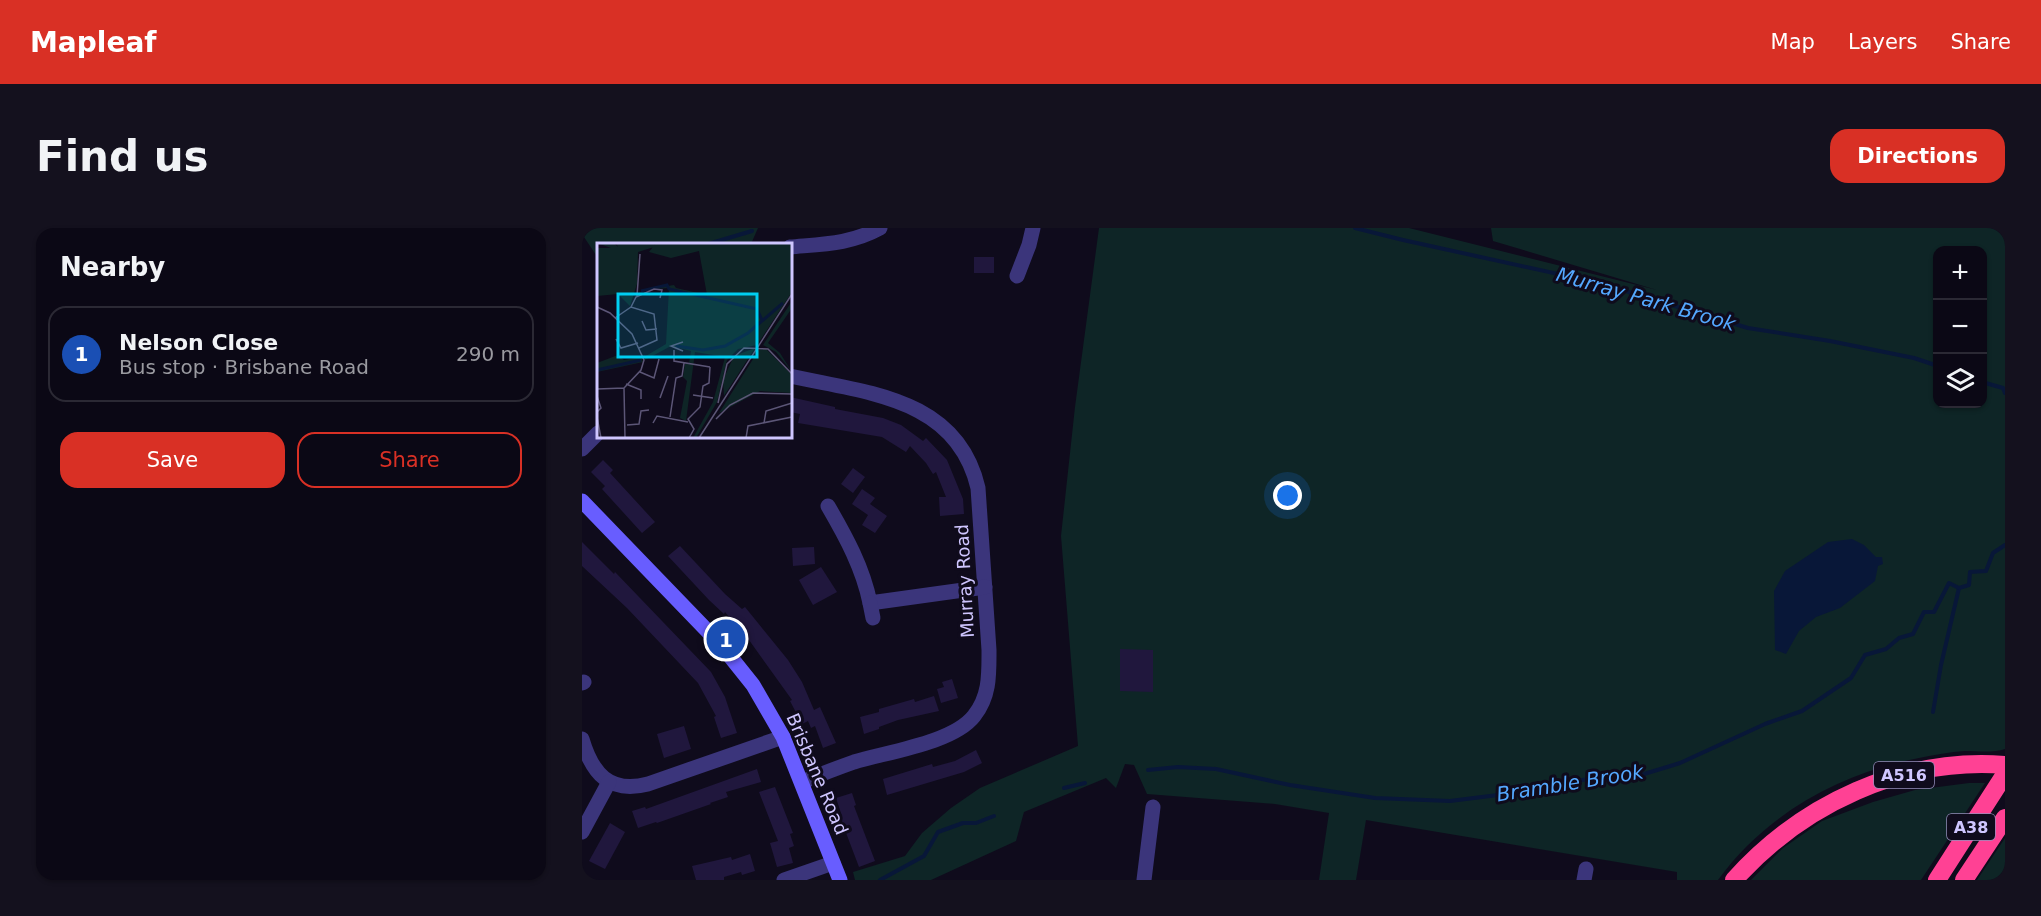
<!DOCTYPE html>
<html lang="en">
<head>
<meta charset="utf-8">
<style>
	body { margin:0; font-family:"DejaVu Sans",sans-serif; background:#14111e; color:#f1f3f6 }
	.controls { position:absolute; right:18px; top:18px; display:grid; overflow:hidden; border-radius:12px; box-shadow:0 2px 4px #0004 }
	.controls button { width:54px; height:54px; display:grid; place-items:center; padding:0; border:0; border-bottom:2px solid #2b2934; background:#0b0815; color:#f1f3f6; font:30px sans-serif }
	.you { position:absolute; left:706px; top:268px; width:21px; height:21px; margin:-15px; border:4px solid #fff; border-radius:50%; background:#1a73e8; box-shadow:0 0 0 9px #1a73e833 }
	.badge { display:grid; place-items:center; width:39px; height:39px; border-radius:50%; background:#d93025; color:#fff; font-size:20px; font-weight:700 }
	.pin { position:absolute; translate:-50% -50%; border:3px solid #fff; box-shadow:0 2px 6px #0006 }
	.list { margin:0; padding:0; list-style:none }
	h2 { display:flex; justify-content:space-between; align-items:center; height:78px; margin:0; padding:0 24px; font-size:26px }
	h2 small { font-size:20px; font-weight:400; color:#9a9aa0 }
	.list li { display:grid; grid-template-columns:39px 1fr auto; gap:18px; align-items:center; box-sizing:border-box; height:96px; margin:0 12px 12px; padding:0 12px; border:2px solid #2b2934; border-radius:18px }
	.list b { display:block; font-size:22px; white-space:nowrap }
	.list p { margin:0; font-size:20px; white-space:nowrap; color:#9a9aa0 }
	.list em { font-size:20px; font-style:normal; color:#9a9aa0 }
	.actions { display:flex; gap:12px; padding:18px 24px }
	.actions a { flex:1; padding:14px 0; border:2px solid #d93025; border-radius:18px; text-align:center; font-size:21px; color:#d93025 }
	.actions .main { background:#d93025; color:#fff }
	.icon { flex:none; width:33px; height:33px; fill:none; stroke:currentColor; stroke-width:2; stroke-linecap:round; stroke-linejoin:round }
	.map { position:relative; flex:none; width:1423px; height:652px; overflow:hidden; border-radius:18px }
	header { display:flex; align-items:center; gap:36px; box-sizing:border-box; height:84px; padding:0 30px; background:#d93025; color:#fff }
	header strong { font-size:28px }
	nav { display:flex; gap:33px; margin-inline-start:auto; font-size:21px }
	.intro { display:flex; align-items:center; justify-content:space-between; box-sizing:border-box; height:144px; padding:0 36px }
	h1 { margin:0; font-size:42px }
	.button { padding:15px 27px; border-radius:18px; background:#d93025; color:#fff; font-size:21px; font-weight:700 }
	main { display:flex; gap:36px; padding:0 36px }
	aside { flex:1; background:#0b0815; border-radius:18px; box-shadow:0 2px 4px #0004 }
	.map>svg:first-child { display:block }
	.green { fill:#0e2526; fill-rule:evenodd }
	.water { fill:#081738 }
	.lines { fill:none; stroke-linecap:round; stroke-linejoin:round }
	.stream { stroke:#081738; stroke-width:4 }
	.building { fill:#20173d }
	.street { stroke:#3b357b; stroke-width:15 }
	.secondary { stroke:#685dff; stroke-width:15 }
	.highway { stroke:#ff4194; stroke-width:18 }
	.labels { text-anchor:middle; stroke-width:6; stroke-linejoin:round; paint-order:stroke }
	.shield { fill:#0f0b1c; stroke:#958ebb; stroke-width:1.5 }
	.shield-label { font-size:16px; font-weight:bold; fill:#cfc6ff }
	.street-label { font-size:18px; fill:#cfc6ff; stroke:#0f0b1c }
	.water-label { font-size:20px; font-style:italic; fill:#54a8ff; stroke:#0f0b1c }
	.inset-river { fill:none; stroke:#081738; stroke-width:3 }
	.inset-road { fill:none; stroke:#5c5677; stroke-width:1.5 }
	.view { fill:#00cef1; fill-opacity:0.15; stroke:#00cef1; stroke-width:3 }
	.inset-edge { fill:none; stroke:#cfc6ff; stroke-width:3 }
</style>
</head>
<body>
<header>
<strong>Mapleaf</strong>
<nav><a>Map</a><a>Layers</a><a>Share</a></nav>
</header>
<div class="intro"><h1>Find us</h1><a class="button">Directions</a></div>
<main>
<aside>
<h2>Nearby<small></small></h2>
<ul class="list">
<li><span class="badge" style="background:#1a4fb4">1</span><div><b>Nelson Close</b><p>Bus stop · Brisbane Road</p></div><em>290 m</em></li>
</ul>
<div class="actions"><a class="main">Save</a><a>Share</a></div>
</aside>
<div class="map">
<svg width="1423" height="652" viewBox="0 0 1423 652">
	<rect width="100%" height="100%" fill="#0f0b1c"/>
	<g class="green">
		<path d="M0 0H176L169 16H16V30L0 6Z"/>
		<path d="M517 0H827L1075 62 911 13 909 0H1423V521C1412 525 1395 523 1383 523 1368 524 1352 527 1337 530 1258 545 1184 586 1136 652H1095V644L784 592 774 652H737L747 585 693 576 565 566 552 537 543 536 534 560 524 550 442 584 434 613 349 652H273L271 644 323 628 340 605 369 580 398 560 496 518 479 308 493 179ZM1356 22H1400V176H1356Z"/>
		<path d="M1387 555H1403L1339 652H1169L1201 620 1240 593 1291 574 1333 562Z"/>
		<path d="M1423 610V652H1395Z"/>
	</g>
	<path class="water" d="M1270 311 1282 317 1294 329H1300L1301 336 1296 338 1293 353 1258 380 1234 389 1217 403 1204 426 1193 422 1192 363 1203 343 1246 314Z"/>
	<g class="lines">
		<g class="stream">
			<path d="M773 0 821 12 1017 55 1166 100 1248 113 1332 130 1356 138"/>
			<path d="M126 16 170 3"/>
			<path d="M1400 154 1421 160 1423 165"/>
			<path d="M1351 484 1359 437 1377 360"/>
			<path d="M566 542 596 539 634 541 708 557 793 570 868 573 924 566 1017 549 1062 546 1098 535 1183 496 1220 483 1269 450 1283 427 1304 421 1317 410 1331 406 1342 384H1352L1367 355 1377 360 1387 357 1388 344 1404 343 1411 325 1423 317"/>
			<path d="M482 560 503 555"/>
			<path d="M298 652 342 628 356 604 381 595H394L412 588"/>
		</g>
	</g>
	<g class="building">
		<rect x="392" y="29" width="20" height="16"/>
		<path d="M208 169 253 179V181L301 190 319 197 341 213 344 210 365 232 381 271 382 286 358 288 357 269H364L354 244 351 246 344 235 328 218 324 224 300 209 216 195 218 186 208 184Z"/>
		<path d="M21 232 31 242 28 245 73 294 60 305 20 261 23 258 9 244Z"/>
		<path d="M271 240 283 249 271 265 259 256Z"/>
		<path d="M280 261 293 270 288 276 305 288 293 305 280 297 286 287 270 276Z"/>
		<path d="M0 314 32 346 33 344 129 444 143 469 155 505 139 510 132 489 134 488 116 455 45 380 0 338Z"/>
		<path d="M98 318 143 366 160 381 163 379 176 395 206 432 220 454 232 482 238 479 254 515 241 520 233 498 229 500 226 493 220 496 208 473 210 472 167 412 143 384 142 386 127 372 86 328Z"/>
		<path d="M232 319 233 336 211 338 210 320Z"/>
		<path d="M239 339 255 364 231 377 217 352Z"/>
		<path d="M538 421 571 422V464L538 463Z"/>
		<path d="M370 451 376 470 359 475 355 461 362 459 360 454Z"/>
		<path d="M352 468 357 483 316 492 297 499V501L282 506 278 489 297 484V481L332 471 333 474Z"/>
		<path d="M102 498 109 521 82 530 75 506Z"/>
		<path d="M394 522 400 535 382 544 305 567 301 551 350 536 351 539 373 533Z"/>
		<path d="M175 541 179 554 144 564 146 569 128 575 129 576 75 595 74 594 56 600 50 583 63 579 64 581Z"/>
		<path d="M193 559 211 605 208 606 212 618 207 620 211 635 195 639 188 615 196 613 177 564Z"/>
		<path d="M270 565 274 577 272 578 293 633 277 639 258 589 260 588 254 570Z"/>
		<path d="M28 595 43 604 23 641 7 633Z"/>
		<path d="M168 626 173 643 160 647 159 644 142 649V652H114L110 638 149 629 150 632Z"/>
	</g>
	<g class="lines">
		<g class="street">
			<path d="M208 19C241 16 269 16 298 0"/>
			<path d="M435 48 447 17 451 0"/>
			<path d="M208 148C284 165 375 169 396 260L407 422C407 446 408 468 392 488 371 515 305 524 272 534 255 540 237 547 220 554"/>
			<path d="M0 221 16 205"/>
			<path d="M246 278C264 309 281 340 288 375L403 359"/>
			<path d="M288 375 291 390"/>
			<path d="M0 455 2 454"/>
			<path d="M0 511C10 545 27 566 66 556L201 509"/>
			<path d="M0 604 27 554"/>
			<path d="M202 652 251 635"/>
			<path d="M562 652 571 579"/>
			<path d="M1002 652 1004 641"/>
		</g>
		<path class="secondary" d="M0 273 139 417 171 457 201 509 258 652"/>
		<g class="highway">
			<path d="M1152 652C1220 576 1320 529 1423 537"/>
			<path d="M1355 652 1423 546"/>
			<path d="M1382 652 1423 590"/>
		</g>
	</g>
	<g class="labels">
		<g class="shield">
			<rect x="1292" y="534" width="60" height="26" rx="4.5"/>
			<rect x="1365" y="586" width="48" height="26" rx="4.5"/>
		</g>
		<g class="shield-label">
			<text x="1322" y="553">A516</text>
			<text x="1389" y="605">A38</text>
		</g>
		<g class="street-label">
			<text transform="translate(383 353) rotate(-93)" y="6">Murray Road</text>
			<text transform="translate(235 546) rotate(67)" y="6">Brisbane Road</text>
		</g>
		<g class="water-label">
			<text transform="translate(1064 71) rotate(16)" y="7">Murray Park Brook</text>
			<text transform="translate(988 555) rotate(-9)" y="7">Bramble Brook</text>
		</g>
	</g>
	<g transform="translate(15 15)">
		<rect width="195" height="195" fill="#0f0b1c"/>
		<path d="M0 0 18 1 21 4 19 0H58L57 4 41 9 40 41 33 63 21 51 0 53V5H14ZM59 0H195V49L160 102 141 106 130 117 120 159 99 195H96L116 159 128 114 98 109 89 178 83 175 90 138 86 134 88 121 92 120 94 108 74 103 48 117 47 114 69 101 72 45 44 47 77 42 79 45 110 52 102 8 74 15 52 9ZM195 58V65L171 100 183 110 195 129 179 109 166 102ZM158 105 127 153 126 137 137 113ZM163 105 169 106 195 132V150L163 148 122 170ZM21 112 27 117 44 114 46 119 0 129V120Z" fill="#0e2526"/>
		<path class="inset-river" d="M44 48 70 42 72 46 160 66 165 77M79 103 106 107 128 103 151 90 186 60M0 127 44 117"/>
		<path class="inset-road" d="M40 53 43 11M0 64 13 70 35 91 47 117 44 127 27 145 28 195M34 64 39 54 57 46 65 47 63 55M18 75 34 64 57 71 60 97 42 105M45 78 49 87 60 86M19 96 24 105 41 100M86 99 74 103 86 108M77 107V118L113 124M43 129 57 135 62 116M29 141 44 147V156M0 146 27 145M96 152 116 155M0 153 4 165 0 169M63 155 71 133M121 160 130 121 147 105 171 106 195 131M0 174 4 195M73 174 79 135 85 133 87 120M119 176 133 162 156 150 195 151M56 180 60 173 91 179M167 180 169 168 195 160M30 182 42 181 44 168 52 167M92 195 97 186 91 176 103 164 106 143 112 140 113 124M102 195 195 51M149 195 151 183 195 174"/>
		<path class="view" d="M21 51H160V114H21Z"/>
		<rect width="195" height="195" class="inset-edge"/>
	</g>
</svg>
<div class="controls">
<button>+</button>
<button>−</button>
<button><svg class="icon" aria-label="layers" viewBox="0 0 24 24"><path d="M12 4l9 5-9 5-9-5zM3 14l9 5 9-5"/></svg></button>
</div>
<div class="you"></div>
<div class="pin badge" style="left:144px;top:411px;background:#1a4fb4">1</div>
</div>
</main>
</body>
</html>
